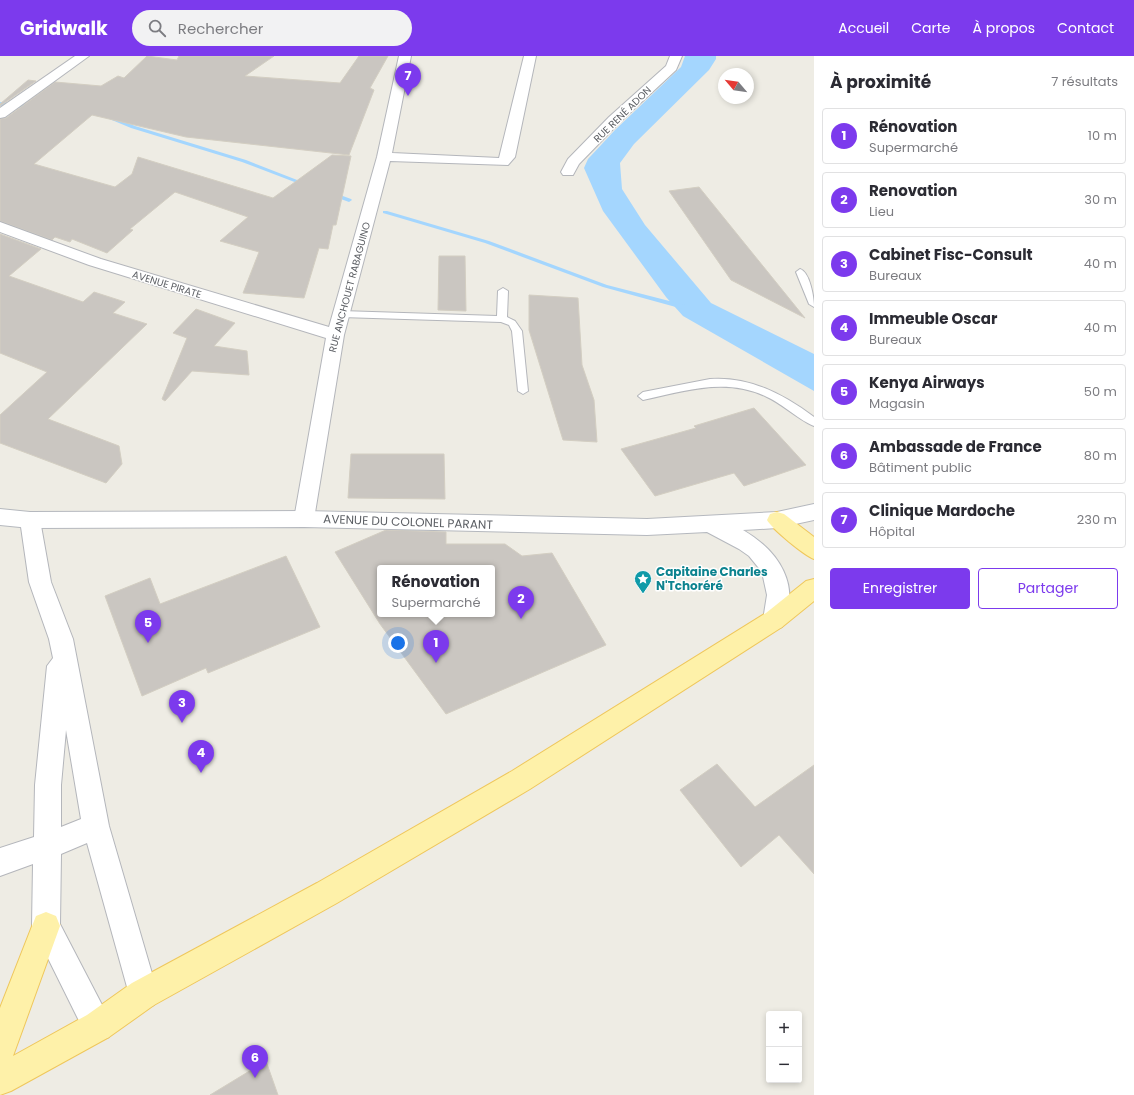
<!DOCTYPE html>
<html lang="fr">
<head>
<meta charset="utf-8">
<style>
	body { margin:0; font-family:Poppins,sans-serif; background:#f2f2f3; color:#2b2b33 }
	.controls { position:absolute; right:12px; bottom:12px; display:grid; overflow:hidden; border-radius:4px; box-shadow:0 2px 6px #0003 }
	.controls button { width:36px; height:36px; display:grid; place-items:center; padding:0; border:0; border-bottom:1px solid #e1e1e2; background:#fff; color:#2b2b33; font:20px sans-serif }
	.compass { position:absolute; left:718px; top:12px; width:36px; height:36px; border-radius:50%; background:#fff; box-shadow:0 2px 6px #0003; rotate:299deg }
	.you { position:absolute; left:398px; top:587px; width:14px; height:14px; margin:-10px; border:3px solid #fff; border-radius:50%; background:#1a73e8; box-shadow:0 0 0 6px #1a73e833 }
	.badge { display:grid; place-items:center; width:26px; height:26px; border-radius:50%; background:#7c3aed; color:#fff; font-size:13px; font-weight:700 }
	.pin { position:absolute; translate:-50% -33px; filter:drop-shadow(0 1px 2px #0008) }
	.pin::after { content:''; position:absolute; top:21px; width:14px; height:12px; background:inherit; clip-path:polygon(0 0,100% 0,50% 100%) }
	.popup { position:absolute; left:377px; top:509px; width:118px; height:52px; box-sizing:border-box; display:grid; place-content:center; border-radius:4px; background:#fff; filter:drop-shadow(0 1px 3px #0005); font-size:13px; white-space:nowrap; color:#7c7c81 }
	.popup b { font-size:15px; color:#2b2b33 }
	.popup::after { content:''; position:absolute; left:50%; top:100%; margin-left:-8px; border:8px solid transparent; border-top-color:#fff }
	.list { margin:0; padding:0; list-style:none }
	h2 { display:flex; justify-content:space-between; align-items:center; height:52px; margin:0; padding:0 16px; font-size:17px }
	h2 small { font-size:13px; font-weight:400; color:#7c7c81 }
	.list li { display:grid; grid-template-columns:26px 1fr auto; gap:12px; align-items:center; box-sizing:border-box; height:56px; margin:0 8px 8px; padding:0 8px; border:1px solid #e1e1e2; border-radius:4px }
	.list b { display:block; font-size:15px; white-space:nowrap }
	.list p { margin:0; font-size:13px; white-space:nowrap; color:#7c7c81 }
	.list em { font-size:13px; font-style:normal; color:#7c7c81 }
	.actions { display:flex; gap:8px; padding:12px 16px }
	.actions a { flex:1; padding:9px 0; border:1px solid #7c3aed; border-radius:4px; text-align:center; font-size:14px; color:#7c3aed }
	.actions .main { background:#7c3aed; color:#fff }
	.icon { flex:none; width:22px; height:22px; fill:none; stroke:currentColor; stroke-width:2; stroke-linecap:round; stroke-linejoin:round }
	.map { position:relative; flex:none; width:814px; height:1039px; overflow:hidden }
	header { display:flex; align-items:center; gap:24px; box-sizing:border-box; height:56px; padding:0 20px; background:#7c3aed; color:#fff }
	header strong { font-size:19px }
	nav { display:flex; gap:22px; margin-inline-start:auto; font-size:14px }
	.search { width:280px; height:36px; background:#f2f2f3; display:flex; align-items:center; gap:10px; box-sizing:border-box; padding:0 14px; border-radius:22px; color:#7c7c81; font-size:15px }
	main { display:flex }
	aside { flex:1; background:#fff }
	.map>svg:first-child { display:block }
	.water { fill:#a4d6fe }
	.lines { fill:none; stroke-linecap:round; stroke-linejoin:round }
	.stream { fill:#a4d6fe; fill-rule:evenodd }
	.building { fill:#cac6c1; stroke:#d3cec2; fill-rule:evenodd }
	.service-casing { stroke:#b4b6bb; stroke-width:2 }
	.minor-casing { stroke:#b4b6bb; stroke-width:2 }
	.secondary-casing { stroke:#b5b8be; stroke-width:2 }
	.primary-casing { stroke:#efc75c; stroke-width:2 }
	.service { fill:#fff; fill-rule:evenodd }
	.minor { fill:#fff; fill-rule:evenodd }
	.secondary { fill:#fff; fill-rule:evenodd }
	.primary { fill:#fef1a9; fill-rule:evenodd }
	.labels { text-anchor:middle; stroke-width:3; stroke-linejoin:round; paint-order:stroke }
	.far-street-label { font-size:10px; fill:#5c5f64; stroke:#fff }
	.street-label { font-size:12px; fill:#5c5f64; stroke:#fff }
	.culture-label { font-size:12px; font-weight:bold; fill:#0d838f; stroke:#fff; text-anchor:start }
</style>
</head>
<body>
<header>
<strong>Gridwalk</strong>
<div class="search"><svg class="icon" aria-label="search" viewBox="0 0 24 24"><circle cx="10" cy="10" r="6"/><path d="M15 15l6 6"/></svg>Rechercher</div>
<nav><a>Accueil</a><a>Carte</a><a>À propos</a><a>Contact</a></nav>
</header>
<main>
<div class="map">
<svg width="814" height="1039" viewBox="0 0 814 1039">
	<rect width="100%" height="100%" fill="#eeece4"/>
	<path class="water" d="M685 0H716V3L709 14 634 88 620 107 622 133 645 169 711 247 814 298V335L683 260 666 241 603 155 584 112 588 103 615 74 681 11Z"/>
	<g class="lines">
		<g class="stream">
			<path d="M0 46 33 49 36 51 33 53 0 50Z"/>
			<path d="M107 60H111L135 70 246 104 310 129 305 130 242 106 131 72 107 62Z"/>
			<path d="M332 136 351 143 352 144 349 146 330 139V137Z"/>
			<path d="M383 155H387L489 185 607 229 685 249 686 251 683 253 603 231 485 187 383 157Z"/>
		</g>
	</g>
	<g class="building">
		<path d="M147 0 177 4 179 0H274L245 20 340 27 359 0H388L370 32 374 34 349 99 186 81 92 59 34 108 115 131 132 118 138 101 273 142 332 99 351 100 336 169H333L328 193 319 192 304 242 243 237 259 196 220 185 248 161 175 136 130 173 133 174 107 197 72 183 70 186 55 181 52 184 0 165V63L6 62 55 26 101 30 118 20 124 22Z"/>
		<path d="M28 24 36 25 0 50V48Z"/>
		<path d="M699 131 805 262 731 224 669 135Z"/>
		<path d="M0 178 41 193 9 220 83 246 94 236 125 246 113 257 147 268 48 363 119 390 122 408 106 427 0 387V359L47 316 0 297Z"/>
		<path d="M439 200H465L466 255 438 254Z"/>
		<path d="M529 239 578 242 582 309 594 344 597 386 563 384 529 274Z"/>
		<path d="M196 253 235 267 214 290 247 295 249 319 192 315 165 345 162 343 187 282 173 277Z"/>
		<path d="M754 352 806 409 744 430 734 417 655 440 621 393 696 372 694 370Z"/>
		<path d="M351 398H444L445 443 348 442Z"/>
		<path d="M386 474 446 476V488H505L522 500 552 497 606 589 446 658 380 568 335 496ZM380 512H492V558H380Z"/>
		<path d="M286 500 320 571 208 617 206 612 142 640 105 540 150 522 160 548Z"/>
		<path d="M717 708 755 751 814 709V818L779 779 741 811 680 734Z"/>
		<path d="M266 1005 278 1039H210Z"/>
	</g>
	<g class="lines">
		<defs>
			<g id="service">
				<path d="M800 213C810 216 814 242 814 251L809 248 796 216Z"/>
				<path d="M503 232 508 235 507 261 515 265 522 275 528 335 523 338 518 335 512 275 509 269 501 266 341 261 336 258 341 255 497 260 498 235Z"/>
				<path d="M710 323C749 320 783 338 814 361V370C802 366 781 347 767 341 726 321 685 335 643 344L638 340 643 336Z"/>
			</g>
			<g id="minor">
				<path d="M75 0H89L5 61 0 62V52Z"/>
				<path d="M399 0H411L392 97 499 102 524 0H536L515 101 508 109 390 105 344 279 314 463 311 469 304 471 297 469 294 463 326 282 89 209 0 176V166L101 203 329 271 377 101Z"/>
				<path d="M670 0H682L676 14 619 67 579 108 573 119H563L561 116 568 103 609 61 666 10Z"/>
				<path d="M30 456 37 458 40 464 51 526 73 583 109 770 158 938 154 949 143 953 132 949 87 787 61 798 60 868 113 970 109 981 98 985 87 981 32 870 33 808 0 820V792L34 781 35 729 47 610 53 602 49 583 29 526 20 464 23 458ZM66 674 81 763 61 771V729Z"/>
			</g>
			<path id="secondary" d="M814 448V464L777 472 743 474C779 495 802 530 782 571L774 574 766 571 763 564 767 539 762 516 749 500 739 493 707 476 647 479 304 471 30 472 0 469V453L30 456 304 455 647 463 777 456Z"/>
			<g id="primary">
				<path d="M777 456 784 458 814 481V503C805 500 771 472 767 464L770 458Z"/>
				<path d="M814 523V545L782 571 530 733 337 847 154 949 109 981 11 1035 0 1039V952L36 860 46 856 56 860 60 870 13 1000 87 959 132 927 317 827 512 715 766 557 806 525Z"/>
			</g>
		</defs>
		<use href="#service" class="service-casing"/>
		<use href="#minor" class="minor-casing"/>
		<use href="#secondary" class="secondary-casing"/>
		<use href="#primary" class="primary-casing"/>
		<use href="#service" class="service"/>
		<use href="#minor" class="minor"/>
		<use href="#secondary" class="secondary"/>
		<use href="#primary" class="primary"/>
	</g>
	<defs>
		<symbol id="sight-pin" viewBox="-11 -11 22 30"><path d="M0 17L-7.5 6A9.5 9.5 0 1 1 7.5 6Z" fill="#0f9aa8" stroke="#fff"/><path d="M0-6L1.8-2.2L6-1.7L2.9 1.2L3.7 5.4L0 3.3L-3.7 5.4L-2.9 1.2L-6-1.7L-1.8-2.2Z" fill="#fff"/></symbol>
	</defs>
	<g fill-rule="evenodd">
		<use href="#sight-pin" x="633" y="513" width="20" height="27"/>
	</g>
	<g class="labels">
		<g class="far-street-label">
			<text transform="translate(622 58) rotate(-44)" y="4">RUE RENÉ ADON</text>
			<text transform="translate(167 228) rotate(17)" y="4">AVENUE PIRATE</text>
			<text transform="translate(349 231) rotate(-75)" y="4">RUE ANCHOUET RABAGUINO</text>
		</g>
		<g class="street-label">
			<text transform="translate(408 466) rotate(2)" y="4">AVENUE DU COLONEL PARANT</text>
		</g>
		<g class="culture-label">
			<text x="656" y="520">Capitaine Charles<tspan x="656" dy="14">N'Tchoréré</tspan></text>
		</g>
	</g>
</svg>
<div class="controls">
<button>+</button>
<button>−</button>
</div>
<svg class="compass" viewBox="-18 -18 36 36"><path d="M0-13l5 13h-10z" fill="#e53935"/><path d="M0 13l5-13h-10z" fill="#7c7c81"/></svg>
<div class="you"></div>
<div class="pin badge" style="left:436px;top:607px">1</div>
<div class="popup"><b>Rénovation</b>Supermarché</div>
<div class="pin badge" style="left:521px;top:563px">2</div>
<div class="pin badge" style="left:182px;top:667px">3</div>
<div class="pin badge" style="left:201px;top:717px">4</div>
<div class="pin badge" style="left:148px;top:587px">5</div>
<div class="pin badge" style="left:255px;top:1022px">6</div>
<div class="pin badge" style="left:408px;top:40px">7</div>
</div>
<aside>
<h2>À proximité<small>7 résultats</small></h2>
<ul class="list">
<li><span class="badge">1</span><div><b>Rénovation</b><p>Supermarché</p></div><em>10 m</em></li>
<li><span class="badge">2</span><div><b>Renovation</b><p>Lieu</p></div><em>30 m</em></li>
<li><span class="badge">3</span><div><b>Cabinet Fisc-Consult</b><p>Bureaux</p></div><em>40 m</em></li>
<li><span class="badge">4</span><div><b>Immeuble Oscar</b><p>Bureaux</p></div><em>40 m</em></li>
<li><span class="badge">5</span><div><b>Kenya Airways</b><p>Magasin</p></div><em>50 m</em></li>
<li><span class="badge">6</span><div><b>Ambassade de France</b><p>Bâtiment public</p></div><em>80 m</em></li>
<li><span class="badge">7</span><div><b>Clinique Mardoche</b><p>Hôpital</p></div><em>230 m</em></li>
</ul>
<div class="actions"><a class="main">Enregistrer</a><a>Partager</a></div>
</aside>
</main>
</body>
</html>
